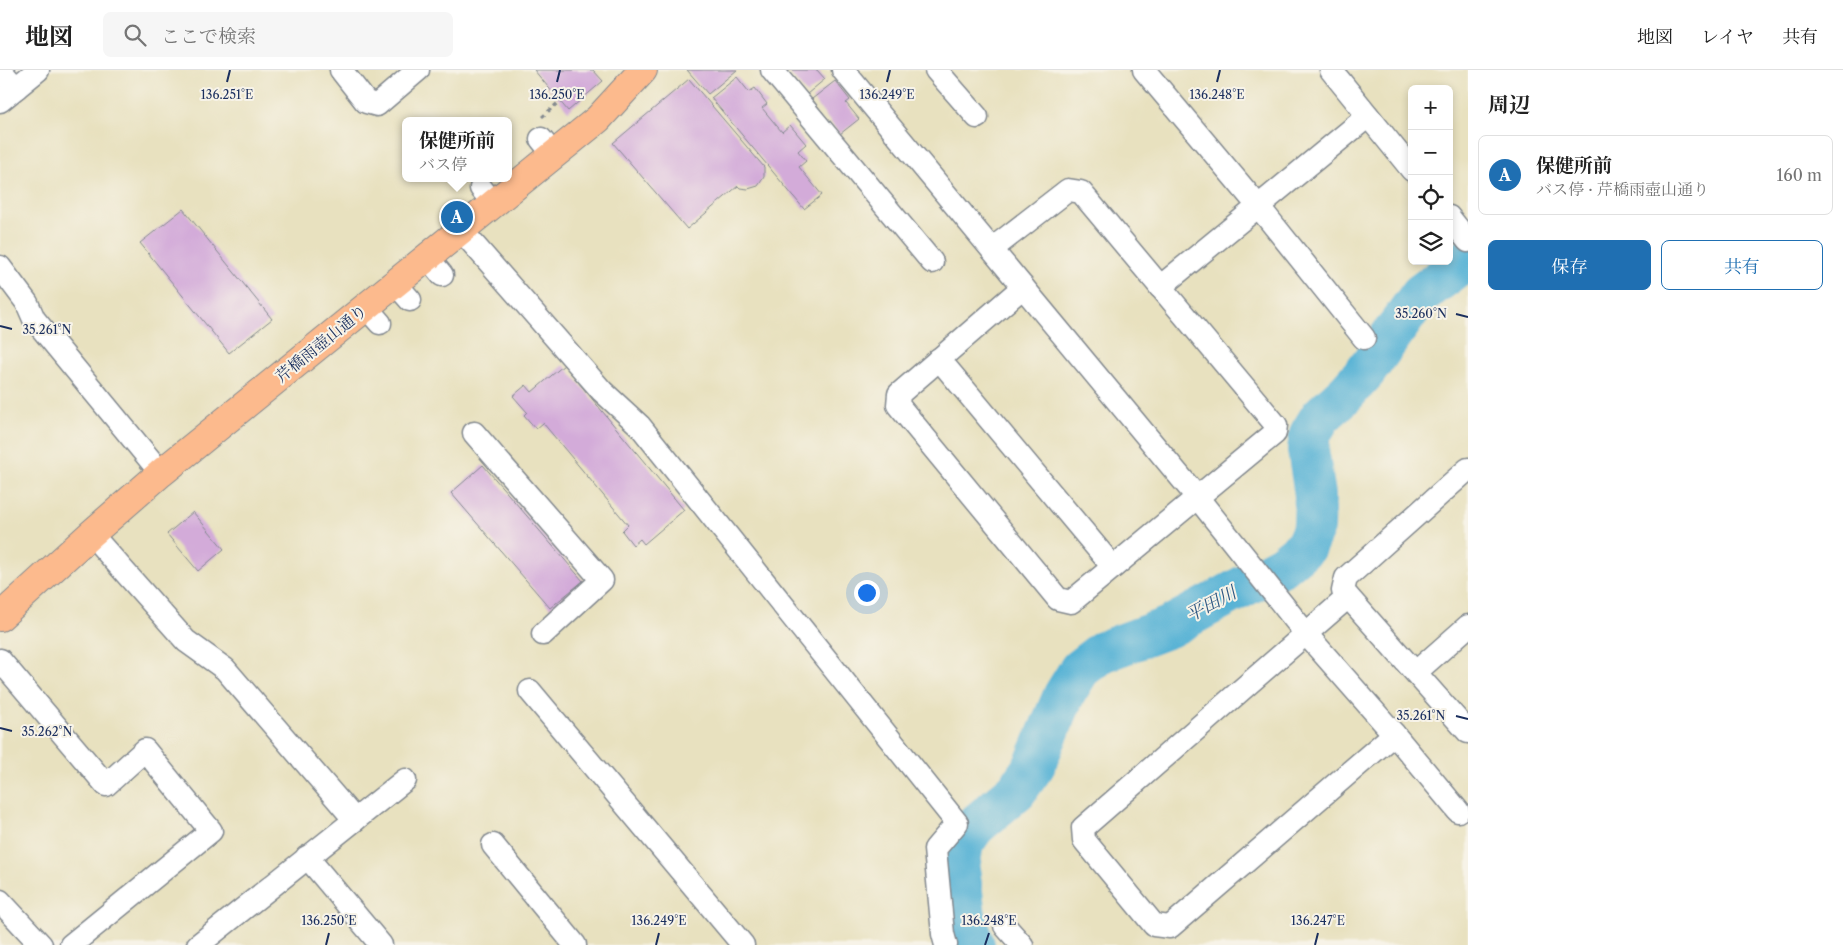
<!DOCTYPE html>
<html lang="ja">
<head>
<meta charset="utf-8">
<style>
	body { margin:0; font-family:"Libre Caslon Text","Noto Serif JP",serif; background:#f6f6f6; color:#222 }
	.controls { position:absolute; right:15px; top:15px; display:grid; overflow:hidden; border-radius:8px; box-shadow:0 2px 8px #0003 }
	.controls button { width:45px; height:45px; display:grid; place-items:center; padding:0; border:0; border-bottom:1px solid #e0e0e0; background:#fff; color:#222; font:25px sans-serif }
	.you { position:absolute; left:866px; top:522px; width:18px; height:18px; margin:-12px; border:4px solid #fff; border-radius:50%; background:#1a73e8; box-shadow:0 0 0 8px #1a73e833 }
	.badge { display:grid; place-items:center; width:32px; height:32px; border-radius:50%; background:#1f6fb2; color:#fff; font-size:16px; font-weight:700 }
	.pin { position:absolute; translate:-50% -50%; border:2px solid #fff; box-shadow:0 1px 5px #0006 }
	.popup { position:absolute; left:402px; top:47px; width:110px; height:65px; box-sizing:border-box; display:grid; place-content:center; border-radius:8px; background:#fff; filter:drop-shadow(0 1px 4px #0005); font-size:16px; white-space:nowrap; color:#767676 }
	.popup b { font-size:19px; color:#222 }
	.popup::after { content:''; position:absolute; left:50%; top:100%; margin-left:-10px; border:10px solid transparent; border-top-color:#fff }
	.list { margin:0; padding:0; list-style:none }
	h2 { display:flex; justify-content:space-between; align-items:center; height:65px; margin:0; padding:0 20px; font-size:21px }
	h2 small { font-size:16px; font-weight:400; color:#767676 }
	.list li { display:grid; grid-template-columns:32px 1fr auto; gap:15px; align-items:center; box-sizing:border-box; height:80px; margin:0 10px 10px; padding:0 10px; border:1px solid #e0e0e0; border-radius:8px }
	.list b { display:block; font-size:19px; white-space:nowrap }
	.list p { margin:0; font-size:16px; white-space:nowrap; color:#767676 }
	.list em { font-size:16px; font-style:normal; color:#767676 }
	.actions { display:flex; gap:10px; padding:15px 20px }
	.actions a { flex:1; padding:11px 0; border:1px solid #1f6fb2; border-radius:8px; text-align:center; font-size:18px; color:#1f6fb2 }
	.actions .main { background:#1f6fb2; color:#fff }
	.icon { flex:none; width:28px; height:28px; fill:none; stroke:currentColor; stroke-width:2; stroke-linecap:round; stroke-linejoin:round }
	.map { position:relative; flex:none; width:1468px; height:875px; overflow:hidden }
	header { display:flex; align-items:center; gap:30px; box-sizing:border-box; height:70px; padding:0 25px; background:#fff; border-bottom:1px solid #e0e0e0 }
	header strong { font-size:24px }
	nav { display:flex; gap:28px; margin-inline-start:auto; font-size:18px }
	.search { width:350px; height:45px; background:#f6f6f6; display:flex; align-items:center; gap:12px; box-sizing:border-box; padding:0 18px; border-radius:8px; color:#767676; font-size:19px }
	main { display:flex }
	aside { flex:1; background:#fff }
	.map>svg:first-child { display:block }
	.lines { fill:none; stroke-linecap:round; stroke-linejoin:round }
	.stream { stroke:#58b3d5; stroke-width:7 }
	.river { stroke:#58b3d5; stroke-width:42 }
	.building { fill:#d3abd9 }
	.minor-casing { stroke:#82888e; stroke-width:25 }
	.major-casing { stroke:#82888e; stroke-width:30 }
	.path { stroke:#82888e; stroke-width:3; stroke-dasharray:4 4; stroke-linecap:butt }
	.minor { stroke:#fff; stroke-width:22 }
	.major { stroke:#fcba8d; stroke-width:28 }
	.ticks { fill:none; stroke:#1b2f5e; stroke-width:2 }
	.labels { text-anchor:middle; stroke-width:4; stroke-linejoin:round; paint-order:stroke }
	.street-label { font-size:16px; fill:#1b2f5e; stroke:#f7f3e8 }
	.water-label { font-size:18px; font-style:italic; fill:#2d5782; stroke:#f7f3e8 }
	.ticks-label { font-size:12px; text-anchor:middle; fill:#1b2f5e; stroke:#f7f3e8; stroke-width:4; stroke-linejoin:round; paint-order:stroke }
</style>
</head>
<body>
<header>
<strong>地図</strong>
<div class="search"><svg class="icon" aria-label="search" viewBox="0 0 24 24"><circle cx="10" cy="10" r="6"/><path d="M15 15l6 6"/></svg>ここで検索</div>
<nav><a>地図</a><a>レイヤ</a><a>共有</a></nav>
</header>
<main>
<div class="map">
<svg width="1468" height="875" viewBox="0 0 1468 875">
	<rect width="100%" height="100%" fill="#f7f3e8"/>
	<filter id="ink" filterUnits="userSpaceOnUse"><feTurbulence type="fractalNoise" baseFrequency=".02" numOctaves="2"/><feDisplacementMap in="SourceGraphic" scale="10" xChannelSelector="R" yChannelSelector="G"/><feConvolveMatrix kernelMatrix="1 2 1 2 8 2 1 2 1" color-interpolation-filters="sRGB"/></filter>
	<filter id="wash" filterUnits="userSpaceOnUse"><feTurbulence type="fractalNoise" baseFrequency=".0096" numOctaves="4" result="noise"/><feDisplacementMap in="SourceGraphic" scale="20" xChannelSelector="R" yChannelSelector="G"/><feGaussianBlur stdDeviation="1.12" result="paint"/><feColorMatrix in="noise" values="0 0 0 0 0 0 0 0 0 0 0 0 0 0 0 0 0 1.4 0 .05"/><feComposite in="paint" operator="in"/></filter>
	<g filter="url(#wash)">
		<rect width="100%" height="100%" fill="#e8e1bf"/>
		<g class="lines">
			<path class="stream" d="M1459 195 1467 206"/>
			<path class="river" d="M974 875 965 846 959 798 963 773 975 756 1016 721 1034 696 1064 625 1080 599 1102 582 1169 557 1283 495 1305 477 1314 457 1315 425 1308 380 1310 364 1321 346 1346 323 1365 302 1421 224 1468 189"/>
		</g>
		<g id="blocks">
			<g class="building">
				<path d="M534 0H593L603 11 568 41Z"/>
				<path d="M687 0H737L708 24Z"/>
				<path d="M787 0H817L825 9 807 24Z"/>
				<path d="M737 7 749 22 755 18 767 34 762 38 782 62 790 55 806 74 798 81 806 91 799 97 822 125 804 139 711 28Z"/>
				<path d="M689 9 764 97V107L758 116 748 119 740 118 738 116 687 159 613 73Z"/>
				<path d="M835 11 850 30 846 33 859 49 840 64 812 29Z"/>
				<path d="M183 139 272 249 229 283 140 173Z"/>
				<path d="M564 295 684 440 644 474 640 469 633 475 622 461 628 455 543 353 536 359 524 345 527 342 513 326 526 315 532 322Z"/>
				<path d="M483 395 583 511 550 538 451 423Z"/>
				<path d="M193 442 224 479 198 501 167 464Z"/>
			</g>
		</g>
	</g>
	<g filter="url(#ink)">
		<use href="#blocks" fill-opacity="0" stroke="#82888e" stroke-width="1"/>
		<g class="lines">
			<defs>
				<g id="minor">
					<path d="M0 0 16 18"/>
					<path d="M341 0 366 32 377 35 418 0"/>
					<path d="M772 0 932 192"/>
					<path d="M843 0 1197 427 1307 565 1394 664 1458 741"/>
					<path d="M936 0 977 47"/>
					<path d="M1144 0 1259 137 1364 268"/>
					<path d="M1331 0 1412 100"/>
					<path d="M0 31 38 0"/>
					<path d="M541 69 554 85"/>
					<path d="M481 118 494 134"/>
					<path d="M1449 147 1468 171"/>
					<path d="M461 160 602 321 640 356 957 753 935 779 943 864 946 875"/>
					<path d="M992 179 1068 120 1081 122 1276 355 1275 363 1071 532 1058 529 898 335 899 324 1023 217"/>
					<path d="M427 187 442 205"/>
					<path d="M0 197 27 233 34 249 161 403"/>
					<path d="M395 213 410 230"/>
					<path d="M1160 217 1368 46"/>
					<path d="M365 236 380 253"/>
					<path d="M939 289 1113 497"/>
					<path d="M474 363 602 510 543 564"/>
					<path d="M1468 399 1346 508 1343 521 1468 662"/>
					<path d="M91 464 186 571 225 599 355 750"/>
					<path d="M1348 527 1083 758 1084 770 1154 855 1170 857 1394 664"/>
					<path d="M0 590 106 715 145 680 211 761 71 875"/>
					<path d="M1416 602 1468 556"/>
					<path d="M530 621 743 875"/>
					<path d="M493 775 575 875"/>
					<path d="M307 787 381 875"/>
					<path d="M0 831 41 875"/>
					<path d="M1005 856 1022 875"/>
					<path d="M198 875 405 710"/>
				</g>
				<path id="major" d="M0 547 91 464 161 403 598 49 643 0"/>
			</defs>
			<use href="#minor" class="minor-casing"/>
			<use href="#major" class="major-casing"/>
			<path class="path" d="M542 47 560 31"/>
			<use href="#minor" class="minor"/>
			<use href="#major" class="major"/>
		</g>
	</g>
	<path class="ticks" d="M227 12 230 0M557 12 560 0M887 12 890 0M1217 12 1220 0M1456 244 1468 247M0 256 12 259M1456 646 1468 649M0 658 12 661M326 875 329 863M656 875 659 863M985 875 989 863M1315 875 1318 863"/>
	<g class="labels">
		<g class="street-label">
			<text transform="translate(321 273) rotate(-39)" y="6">芹橋雨壺山通り</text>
		</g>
		<g class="water-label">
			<text transform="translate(1211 534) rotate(-28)" y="6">平田川</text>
		</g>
	</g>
	<g class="ticks-label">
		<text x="227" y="29">136.251°E</text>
		<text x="557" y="29">136.250°E</text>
		<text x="887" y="29">136.249°E</text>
		<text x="1217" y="29">136.248°E</text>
		<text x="1421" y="248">35.260°N</text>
		<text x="47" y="264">35.261°N</text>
		<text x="1421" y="650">35.261°N</text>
		<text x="47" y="666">35.262°N</text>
		<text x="329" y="855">136.250°E</text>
		<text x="659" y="855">136.249°E</text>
		<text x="989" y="855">136.248°E</text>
		<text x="1318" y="855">136.247°E</text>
	</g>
</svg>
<div class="controls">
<button>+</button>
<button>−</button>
<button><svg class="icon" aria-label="locate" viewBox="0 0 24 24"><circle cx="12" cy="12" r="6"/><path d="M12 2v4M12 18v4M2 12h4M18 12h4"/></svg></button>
<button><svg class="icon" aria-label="layers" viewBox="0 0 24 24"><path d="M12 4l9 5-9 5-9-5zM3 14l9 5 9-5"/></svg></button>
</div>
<div class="you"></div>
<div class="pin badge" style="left:457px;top:147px">A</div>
<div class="popup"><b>保健所前</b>バス停</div>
</div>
<aside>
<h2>周辺<small></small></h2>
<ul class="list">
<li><span class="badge">A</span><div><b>保健所前</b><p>バス停 · 芹橋雨壺山通り</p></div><em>160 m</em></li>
</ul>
<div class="actions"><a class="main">保存</a><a>共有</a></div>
</aside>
</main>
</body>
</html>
